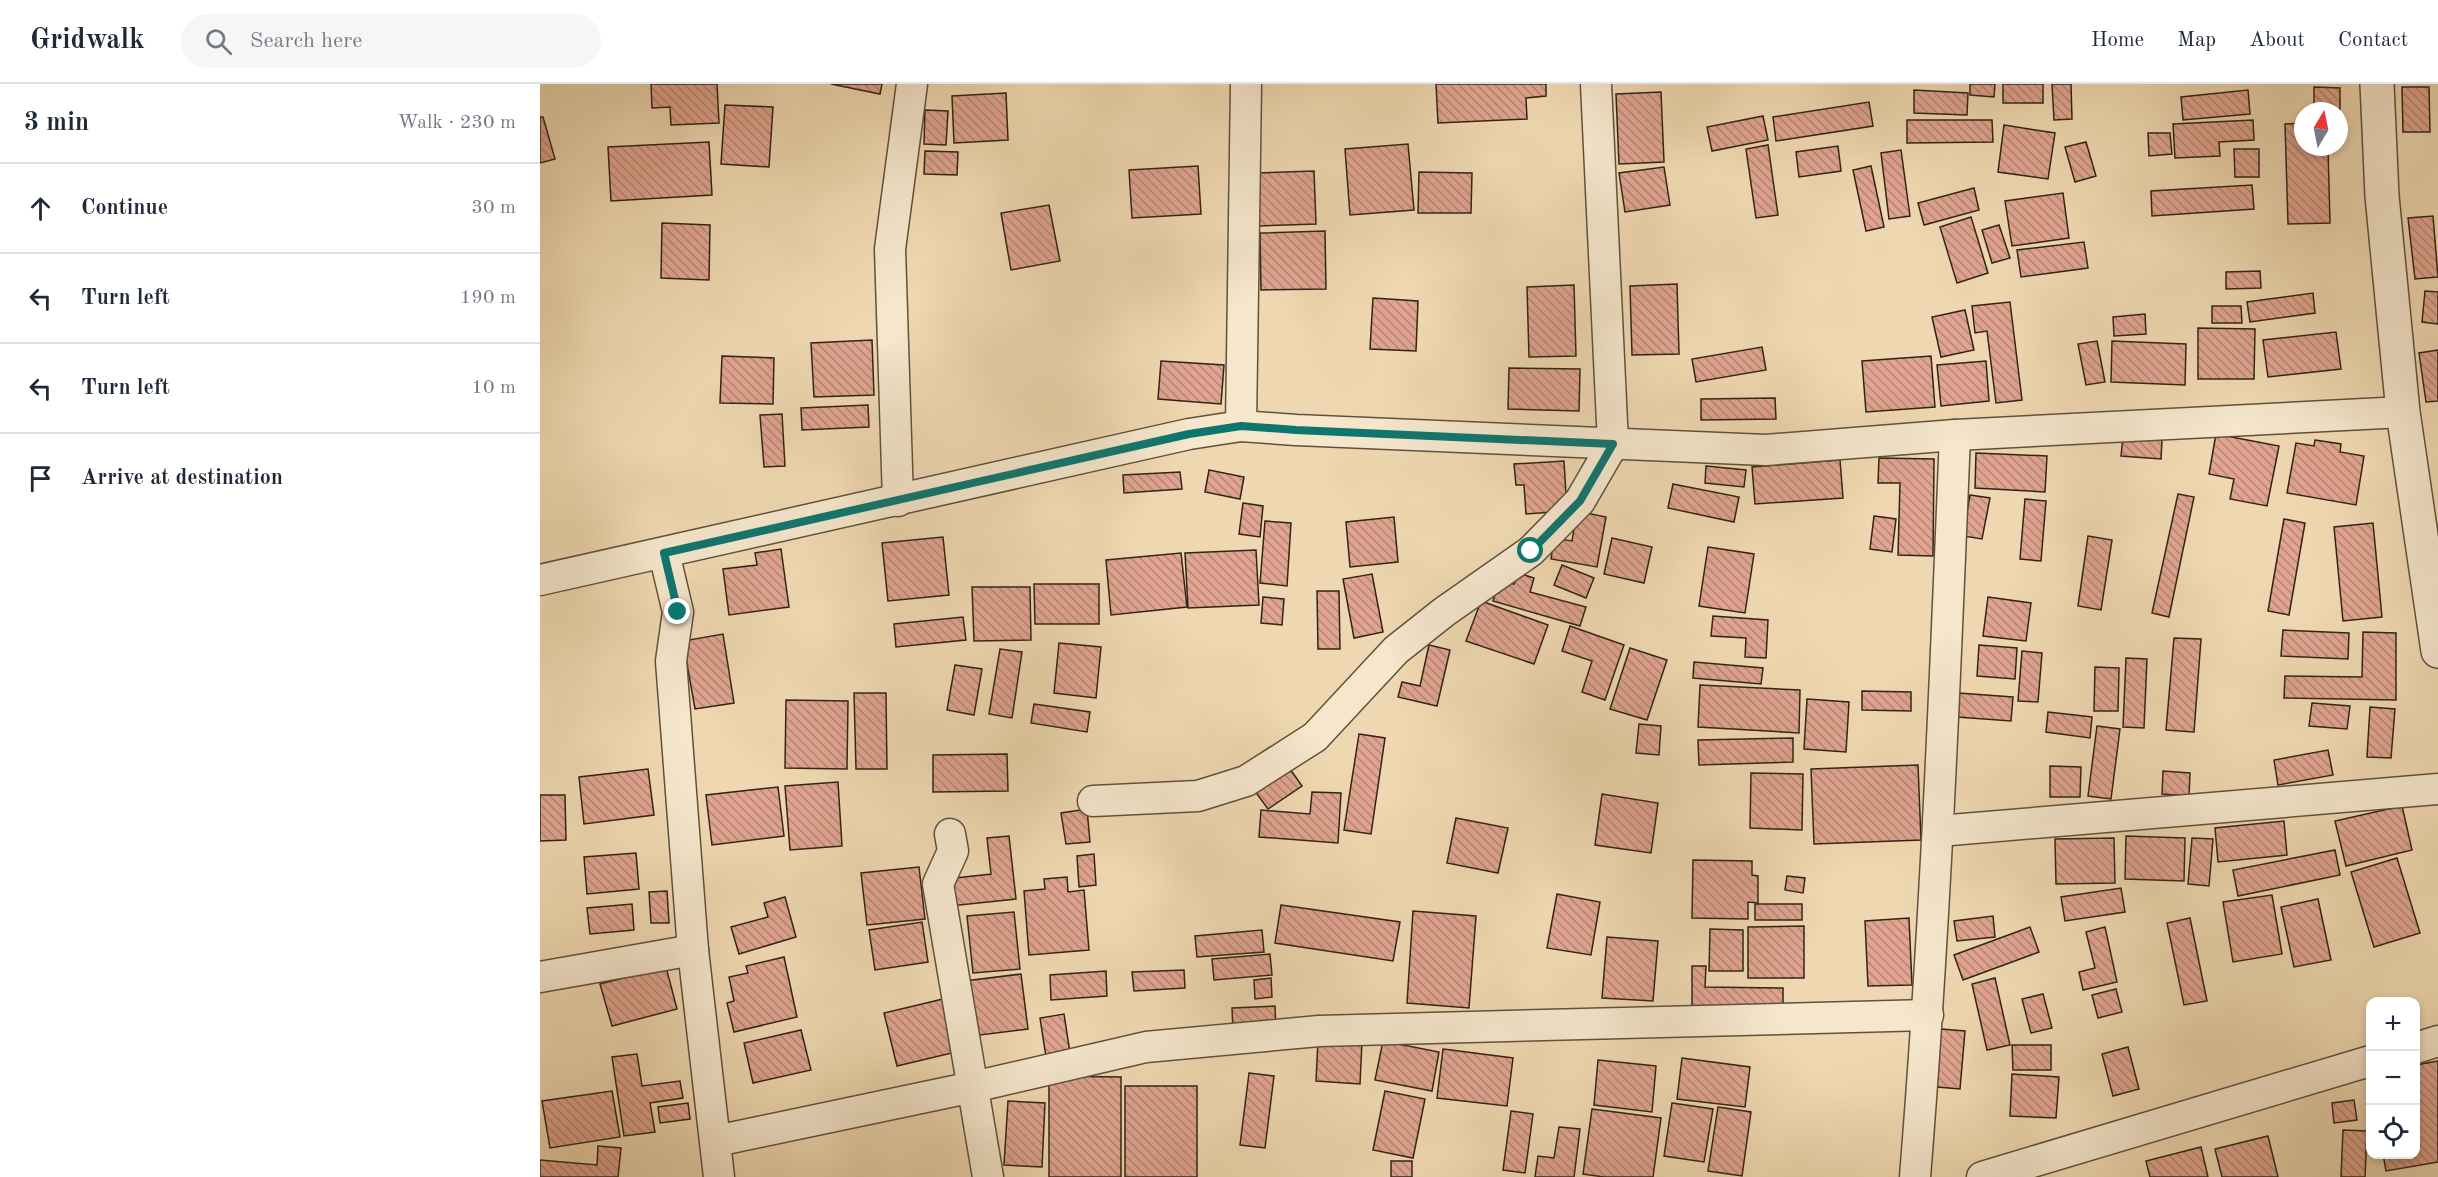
<!DOCTYPE html>
<html lang="en">
<head>
<meta charset="utf-8">
<style>
	body { margin:0; font-family:"Old Standard TT",serif; background:#f6f6f7; color:#1f2937 }
	.controls { position:absolute; right:18px; bottom:18px; display:grid; overflow:hidden; border-radius:12px; box-shadow:0 3px 9px #0003 }
	.controls button { width:54px; height:54px; display:grid; place-items:center; padding:0; border:0; border-bottom:2px solid #e0e1e3; background:#fff; color:#1f2937; font:30px sans-serif }
	.compass { position:absolute; left:1754px; top:18px; width:54px; height:54px; border-radius:50%; background:#fff; box-shadow:0 3px 9px #0003; rotate:10deg }
	.stop { position:absolute; width:18px; height:18px; margin:-14px; border:4px solid #0f766e; border-radius:50%; background:#fff }
	.stop.end { background:#0f766e; border-color:#fff; box-shadow:0 2px 6px #0008 }
	.list { margin:0; padding:0; list-style:none }
	h2 { display:flex; justify-content:space-between; align-items:center; height:78px; margin:0; padding:0 24px; font-size:26px }
	h2 small { font-size:20px; font-weight:400; color:#747a83 }
	.list li { display:grid; grid-template-columns:39px 1fr auto; gap:18px; align-items:center; box-sizing:border-box; height:90px; padding:0 24px; border-top:2px solid #e0e1e3 }
	.list b { display:block; font-size:22px; white-space:nowrap }
	.list em { font-size:20px; font-style:normal; color:#747a83 }
	.icon { flex:none; width:33px; height:33px; fill:none; stroke:currentColor; stroke-width:2; stroke-linecap:round; stroke-linejoin:round }
	.map { position:relative; flex:none; width:1898px; height:1093px; overflow:hidden }
	header { display:flex; align-items:center; gap:36px; box-sizing:border-box; height:84px; padding:0 30px; background:#fff; border-bottom:2px solid #e0e1e3 }
	header strong { font-size:28px }
	nav { display:flex; gap:33px; margin-inline-start:auto; font-size:21px }
	.search { width:420px; height:54px; background:#f6f6f7; display:flex; align-items:center; gap:15px; box-sizing:border-box; padding:0 21px; border-radius:33px; color:#747a83; font-size:22px }
	main { display:flex }
	aside { flex:1; background:#fff }
	.map>svg:first-child { display:block }
	.building { fill:url(#building-back-hatch); stroke:#302416; stroke-width:1.5 }
	.lines { fill:none; stroke-linecap:round; stroke-linejoin:round }
	.minor-casing { stroke:#60513d; stroke-width:33 }
	.tertiary-casing { stroke:#60513d; stroke-width:36 }
	.minor { stroke:#f5e6cc; stroke-width:30 }
	.tertiary { stroke:#f5e6cc; stroke-width:33 }
	.route { stroke:#0f766e; stroke-width:8 }
</style>
</head>
<body>
<header>
<strong>Gridwalk</strong>
<div class="search"><svg class="icon" aria-label="search" viewBox="0 0 24 24"><circle cx="10" cy="10" r="6"/><path d="M15 15l6 6"/></svg>Search here</div>
<nav><a>Home</a><a>Map</a><a>About</a><a>Contact</a></nav>
</header>
<main>
<aside>
<h2>3 min<small>Walk · 230 m</small></h2>
<ul class="list">
<li><svg class="icon" aria-label="ahead" viewBox="0 0 24 24"><path d="M12 20V5M6 11l6-6 6 6"/></svg><div><b>Continue</b></div><em>30 m</em></li>
<li><svg class="icon" aria-label="left" viewBox="0 0 24 24"><path d="M17 20v-9H6M10 6l-5 5 5 5"/></svg><div><b>Turn left</b></div><em>190 m</em></li>
<li><svg class="icon" aria-label="left" viewBox="0 0 24 24"><path d="M17 20v-9H6M10 6l-5 5 5 5"/></svg><div><b>Turn left</b></div><em>10 m</em></li>
<li><svg class="icon" aria-label="arrive" viewBox="0 0 24 24"><path d="M6 21V4h12l-3 4 3 4H6"/></svg><div><b>Arrive at destination</b></div></li>
</ul>
</aside>
<div class="map">
<svg width="1898" height="1093" viewBox="0 0 1898 1093">
	<defs>
		<pattern id="building-back-hatch" width="6" height="6" patternUnits="userSpaceOnUse" patternTransform="scale(1.5)"><rect width="6" height="6" fill="#e0a490"/><path d="M-1 5l2 2M0 0l6 6M5-1l2 2" fill="none" stroke="#b68575"/></pattern>
	</defs>
	<rect width="100%" height="100%" fill="#efd8b1"/>
	<filter id="stains"><feTurbulence type="fractalNoise" baseFrequency=".00333" numOctaves="4"/><feColorMatrix values="0 0 0 0 .2 0 0 0 0 .09 0 0 0 0 .02 0 0 0 .5 -.17"/></filter>
	<radialGradient id="worn" r=".72"><stop offset=".6" stop-color="#630" stop-opacity="0"/><stop offset="1" stop-color="#630" stop-opacity=".3"/></radialGradient>
	<g class="building">
		<path d="M111 0H177L179 39 131 41 130 23 112 24Z"/>
		<path d="M291 0H342L340 10Z"/>
		<path d="M896 0H1006V12L986 14 987 35 898 39Z"/>
		<path d="M1430 0H1455L1454 13 1430 11Z"/>
		<rect x="1463" y="0" width="40" height="19"/>
		<path d="M1512 0H1531L1532 35 1514 36Z"/>
		<path d="M1774 3 1800 4V34L1799 27H1774Z"/>
		<path d="M1862 3H1889L1890 48H1863Z"/>
		<path d="M1374 6 1428 9 1427 31 1374 29Z"/>
		<path d="M1708 6 1710 30 1643 36 1641 13Z"/>
		<path d="M1121 8 1124 78 1079 80 1076 10Z"/>
		<path d="M466 9 468 56 414 59 412 12Z"/>
		<path d="M1329 18 1333 42 1236 57 1233 33Z"/>
		<path d="M185 21 233 23 229 83 181 80Z"/>
		<path d="M385 26 408 27 406 61 384 60Z"/>
		<path d="M1223 32 1228 56 1172 67 1167 43Z"/>
		<path d="M0 33H3L15 75 0 79Z"/>
		<path d="M1367 36H1452L1453 58 1367 59Z"/>
		<path d="M1713 36 1714 56 1679 58 1680 72 1635 74 1633 40Z"/>
		<path d="M1763 39V63H1788L1790 139 1748 140 1745 40Z"/>
		<path d="M1464 41 1515 49 1508 95 1458 88Z"/>
		<path d="M1608 49H1630L1632 70 1609 72Z"/>
		<path d="M169 58 172 111 71 117 68 63Z"/>
		<path d="M1546 58 1556 92 1535 98 1525 63Z"/>
		<path d="M868 60 874 126 810 131 805 65Z"/>
		<path d="M1228 61 1238 131 1216 134 1206 65Z"/>
		<path d="M1298 62 1301 87 1259 93 1256 68Z"/>
		<path d="M1694 65H1719V93H1695Z"/>
		<path d="M1361 66 1370 132 1349 135 1341 69Z"/>
		<path d="M385 67 418 68 417 91 384 90Z"/>
		<path d="M658 82 661 130 592 134 589 86Z"/>
		<path d="M1331 82 1344 143 1326 147 1313 86Z"/>
		<path d="M1124 83 1130 121 1085 128 1079 89Z"/>
		<path d="M774 87 776 140 719 142 717 89Z"/>
		<path d="M879 88 932 89 931 129H878Z"/>
		<path d="M1712 101 1714 125 1612 132 1611 107Z"/>
		<path d="M1434 104 1439 126 1384 141 1378 119Z"/>
		<path d="M1523 109 1529 154 1472 162 1465 117Z"/>
		<path d="M509 121 520 177 471 186 461 129Z"/>
		<path d="M1893 132 1898 193 1875 195 1868 134Z"/>
		<path d="M1431 133 1448 189 1417 199 1400 143Z"/>
		<path d="M122 139 170 141 169 196 121 194Z"/>
		<path d="M1459 141 1470 174 1452 179 1442 146Z"/>
		<path d="M785 147 786 205 721 206 720 149Z"/>
		<path d="M1544 158 1548 184 1481 193 1477 166Z"/>
		<path d="M1720 187 1721 204 1686 205V188Z"/>
		<path d="M1137 200 1139 270 1092 271 1090 202Z"/>
		<path d="M1034 201 1036 272 989 273 987 203Z"/>
		<path d="M1885 207 1898 208V240L1882 238Z"/>
		<path d="M1773 209 1775 229 1710 238 1707 218Z"/>
		<path d="M833 214 878 217 876 267 830 265Z"/>
		<path d="M1470 218 1482 316 1456 319 1447 247 1435 249 1432 222Z"/>
		<path d="M1672 222H1701L1702 239H1672Z"/>
		<path d="M1425 226 1434 266 1401 273 1392 233Z"/>
		<path d="M1605 230 1606 250 1574 252 1573 233Z"/>
		<path d="M1658 244 1715 245 1714 295H1658Z"/>
		<path d="M1796 248 1801 285 1728 293 1723 256Z"/>
		<path d="M332 256 334 311 274 313 271 259Z"/>
		<path d="M1557 257 1565 298 1546 301 1538 260Z"/>
		<path d="M1572 257 1646 260 1645 301 1571 298Z"/>
		<path d="M1222 263 1226 286 1156 298 1152 275Z"/>
		<path d="M1898 266V317L1886 318 1879 269Z"/>
		<path d="M182 272 234 274 233 320 180 319Z"/>
		<path d="M1391 272 1395 323 1326 328 1322 277Z"/>
		<path d="M621 277 684 281 681 320 618 315Z"/>
		<path d="M1446 277 1449 317 1401 322 1397 281Z"/>
		<path d="M969 284 1040 285 1039 327 968 325Z"/>
		<path d="M1235 314 1236 335 1161 336V315Z"/>
		<path d="M328 321 329 343 262 346 261 324Z"/>
		<path d="M242 330 245 382 224 383 220 331Z"/>
		<path d="M1676 350 1739 362 1727 422 1690 415 1694 395 1669 390Z"/>
		<path d="M1583 353 1622 355 1621 375 1581 372Z"/>
		<path d="M1775 356 1801 360 1800 368 1824 372 1816 421 1747 409 1756 359 1774 362Z"/>
		<path d="M1436 369 1507 372 1505 408 1435 404Z"/>
		<path d="M1339 374 1394 375 1393 472 1358 471 1360 399H1338Z"/>
		<path d="M1300 376 1303 414 1215 420 1212 383Z"/>
		<path d="M1024 377 1027 427 986 430 984 401H976L974 380Z"/>
		<path d="M1166 382 1206 386 1204 403 1165 399Z"/>
		<path d="M669 386 704 393 700 415 665 408Z"/>
		<path d="M640 388 642 405 584 409 583 391Z"/>
		<path d="M1133 400 1199 413 1194 438 1128 424Z"/>
		<path d="M1638 410 1654 413 1629 533 1612 529Z"/>
		<path d="M1430 411 1450 414 1442 455 1423 452Z"/>
		<path d="M1485 415 1506 417 1501 477 1480 475Z"/>
		<path d="M703 419 723 422 720 453 699 450Z"/>
		<path d="M1037 427 1066 433 1057 483 1011 475 1014 454 1032 457Z"/>
		<path d="M1334 432 1356 435 1352 468 1330 465Z"/>
		<path d="M854 433 858 478 810 483 806 438Z"/>
		<path d="M1744 435 1765 439 1749 531 1728 527Z"/>
		<path d="M725 437 751 439 747 502 720 499Z"/>
		<path d="M1833 439 1842 533 1803 537 1794 443Z"/>
		<path d="M1548 452 1572 456 1561 526 1538 522Z"/>
		<path d="M403 453 409 511 348 517 342 459Z"/>
		<path d="M1072 454 1112 463 1104 499 1064 490Z"/>
		<path d="M1168 463 1214 470 1205 529 1159 522Z"/>
		<path d="M241 465 249 523 189 531 183 485 217 481 215 469Z"/>
		<path d="M716 466 719 521 648 524 645 469Z"/>
		<path d="M641 469 647 523 571 531 566 476Z"/>
		<path d="M1022 481 1054 494 1046 514 1014 501Z"/>
		<path d="M978 489 994 494 990 508 1046 523 1040 542 953 517 959 496 974 500Z"/>
		<path d="M832 490 843 548 814 554 803 495Z"/>
		<path d="M494 500H559V540H495Z"/>
		<path d="M432 503H490L491 556 434 557Z"/>
		<path d="M777 507H799L800 565H778Z"/>
		<path d="M723 513 744 515 742 541 721 539Z"/>
		<path d="M1448 513 1491 519 1486 557 1443 552Z"/>
		<path d="M941 517 1008 541 994 580 926 557Z"/>
		<path d="M1173 532 1228 536 1226 574 1205 573 1206 554 1171 552Z"/>
		<path d="M423 533 426 556 356 563 354 540Z"/>
		<path d="M1030 542 1084 561 1065 616 1042 608 1052 577 1022 567Z"/>
		<path d="M1743 546 1809 549 1808 575 1741 572Z"/>
		<path d="M1823 548 1856 549V616L1744 614 1745 592 1822 593Z"/>
		<path d="M183 550 194 619 155 625 143 557Z"/>
		<path d="M1634 554 1661 555 1654 648 1626 646Z"/>
		<path d="M519 559 561 563 556 614 514 609Z"/>
		<path d="M889 561 910 566 897 622 858 613 862 598 880 602Z"/>
		<path d="M1439 561 1477 564 1475 595 1437 592Z"/>
		<path d="M1090 564 1127 576 1107 636 1070 625Z"/>
		<path d="M460 565 482 568 472 634 449 630Z"/>
		<path d="M1482 567 1502 569 1498 618 1478 617Z"/>
		<path d="M1586 574 1607 575 1604 644 1583 643Z"/>
		<path d="M1154 578 1223 584 1221 600 1153 594Z"/>
		<path d="M415 581 442 585 434 631 407 626Z"/>
		<path d="M1555 583 1579 584 1578 627H1554Z"/>
		<path d="M1160 601 1260 606 1259 649 1158 643Z"/>
		<path d="M1322 607 1371 608V627L1322 626Z"/>
		<path d="M314 609H346L347 685H316Z"/>
		<path d="M1418 609 1473 613 1471 637 1417 633Z"/>
		<path d="M1267 615 1309 618 1306 668 1264 665Z"/>
		<path d="M246 616 308 617 307 685 245 684Z"/>
		<path d="M1772 619 1810 622 1807 645 1769 642Z"/>
		<path d="M494 620 550 628 547 648 491 639Z"/>
		<path d="M1830 623 1855 625 1851 674 1827 673Z"/>
		<path d="M1508 628 1552 633 1550 654 1506 648Z"/>
		<path d="M1099 640 1121 642 1119 671 1096 669Z"/>
		<path d="M1557 642 1580 645 1571 715 1548 712Z"/>
		<path d="M819 650 845 654 831 750 804 746Z"/>
		<path d="M1253 654V678L1159 681 1158 656Z"/>
		<path d="M1788 666 1793 691 1738 701 1734 676Z"/>
		<path d="M467 670 468 707 393 708V671Z"/>
		<path d="M1378 681 1381 756 1274 760 1271 685Z"/>
		<path d="M748 682 762 702 728 725 714 706Z"/>
		<path d="M1510 682 1541 683 1540 713H1510Z"/>
		<path d="M108 685 114 731 44 740 39 693Z"/>
		<path d="M1623 687 1650 689 1649 712 1622 710Z"/>
		<path d="M1211 689 1263 690 1262 746 1210 744Z"/>
		<path d="M298 698 302 762 250 766 245 702Z"/>
		<path d="M238 703 244 752 172 761 166 711Z"/>
		<path d="M772 708 801 709 798 759 719 753 721 726 770 730Z"/>
		<path d="M1062 710 1118 719 1111 769 1055 761Z"/>
		<path d="M0 711H25L26 756 0 757Z"/>
		<path d="M1862 722 1872 766 1806 782 1795 737Z"/>
		<path d="M547 725 550 758 526 760 521 729Z"/>
		<path d="M916 734 968 744 958 789 907 779Z"/>
		<path d="M1744 737 1747 771 1678 778 1675 744Z"/>
		<path d="M469 752 476 815 410 822 407 795 451 790 447 754Z"/>
		<path d="M1586 752 1645 754 1644 797 1585 795Z"/>
		<path d="M1574 754 1575 799 1516 800 1515 755Z"/>
		<path d="M1652 754 1673 755 1669 802 1648 800Z"/>
		<path d="M1795 766 1800 791 1698 812 1693 786Z"/>
		<path d="M96 769 99 805 47 810 44 773Z"/>
		<path d="M554 770 556 801 539 803 537 772Z"/>
		<path d="M1857 774 1880 849 1834 863 1811 788Z"/>
		<path d="M1153 776 1212 777V791L1218 792V819L1208 818V835L1152 834Z"/>
		<path d="M379 783 385 835 327 841 321 789Z"/>
		<path d="M1247 792 1265 794 1263 809 1245 806Z"/>
		<path d="M527 793 528 808 544 806 549 866 489 871 484 807 505 805 504 795Z"/>
		<path d="M1581 804 1585 828 1525 837 1521 813Z"/>
		<path d="M127 807 129 839H111L109 808Z"/>
		<path d="M1017 810 1060 818 1051 871 1007 864Z"/>
		<path d="M1732 811 1742 870 1693 878 1683 818Z"/>
		<path d="M245 813 256 853 199 870 191 843 228 833 224 819Z"/>
		<path d="M1778 815 1791 876 1754 883 1741 823Z"/>
		<path d="M92 820 94 846 50 850 47 824Z"/>
		<rect x="1215" y="820" width="47" height="16"/>
		<path d="M741 821 860 838 853 877 735 859Z"/>
		<path d="M873 827 936 832 929 924 867 919Z"/>
		<path d="M474 828 480 885 433 889 427 832Z"/>
		<path d="M1453 832 1455 853 1417 857 1414 837Z"/>
		<path d="M1369 834 1372 901 1328 902 1325 837Z"/>
		<path d="M1650 834 1667 917 1644 921 1627 839Z"/>
		<path d="M382 838 388 878 335 886 329 846Z"/>
		<path d="M1264 842V894H1208V843Z"/>
		<path d="M1490 843 1499 868 1423 896 1414 871Z"/>
		<path d="M1565 843 1577 898 1543 906 1539 888 1555 884 1546 848Z"/>
		<path d="M1170 845 1203 846V887H1169Z"/>
		<path d="M722 846 724 868 657 873 655 852Z"/>
		<path d="M1067 853 1118 857 1113 917 1062 914Z"/>
		<path d="M730 870 732 891 674 896 672 875Z"/>
		<path d="M244 873 257 933 194 948 187 919 194 917 189 893 208 889 206 882Z"/>
		<path d="M1152 882H1166L1165 903 1243 904V926L1152 925Z"/>
		<path d="M126 883 137 925 72 942 60 900Z"/>
		<path d="M644 886 645 904 594 907 592 888Z"/>
		<path d="M566 887 567 912 511 916 510 891Z"/>
		<path d="M481 890 488 945 432 952 425 897Z"/>
		<path d="M731 894 732 913 715 915 714 896Z"/>
		<path d="M1455 894 1470 961 1447 966 1432 900Z"/>
		<path d="M1576 905 1582 928 1558 934 1552 911Z"/>
		<path d="M1503 910 1512 944 1491 949 1482 915Z"/>
		<path d="M403 915 416 968 357 982 344 929Z"/>
		<path d="M735 922 736 947 693 948 692 924Z"/>
		<path d="M524 930 530 969 506 973 500 934Z"/>
		<path d="M1401 945 1425 947 1420 1005 1397 1003Z"/>
		<path d="M261 946 271 986 213 999 204 959Z"/>
		<path d="M778 956 822 958 820 1000 776 997Z"/>
		<path d="M843 957 899 968 892 1007 835 996Z"/>
		<path d="M1472 961H1511V986H1473Z"/>
		<path d="M1588 963 1599 1005 1573 1012 1562 970Z"/>
		<path d="M903 965 973 974 967 1022 897 1014Z"/>
		<path d="M97 970 102 1002 140 997 143 1014 110 1019 115 1048 84 1052 72 973Z"/>
		<path d="M1142 974 1210 983 1205 1023 1137 1015Z"/>
		<path d="M1058 976 1116 982 1112 1028 1054 1021Z"/>
		<path d="M1898 977V1078L1846 1087 1843 1070H1876V981Z"/>
		<path d="M709 989 734 992 725 1064 700 1061Z"/>
		<path d="M1472 990 1519 993 1516 1034 1470 1032Z"/>
		<path d="M509 992 581 993V1093H509Z"/>
		<rect x="585" y="1002" width="72" height="91"/>
		<path d="M72 1007 80 1053 10 1064 2 1017Z"/>
		<path d="M845 1007 885 1015 873 1074 833 1066Z"/>
		<path d="M1814 1016 1817 1036 1794 1039 1792 1019Z"/>
		<path d="M468 1017 505 1019 502 1083 464 1081Z"/>
		<path d="M148 1019 150 1035 120 1039 118 1023Z"/>
		<path d="M1132 1019 1173 1025 1164 1078 1124 1072Z"/>
		<path d="M1178 1023 1211 1028 1202 1092 1168 1087Z"/>
		<path d="M1052 1025 1121 1034 1113 1093H1064L1043 1090Z"/>
		<path d="M971 1027 993 1030 985 1089 963 1086Z"/>
		<path d="M1019 1043 1040 1045 1034 1093H995L998 1072 1014 1074Z"/>
		<path d="M1803 1046 1827 1047 1825 1093H1801Z"/>
		<path d="M1728 1052 1738 1093H1682L1675 1065Z"/>
		<path d="M58 1062 81 1064 78 1093H0V1076L57 1081Z"/>
		<path d="M1661 1063 1668 1093H1610L1606 1077Z"/>
		<rect x="851" y="1077" width="21" height="16"/>
	</g>
	<g class="lines">
		<defs>
			<g id="minor">
				<path d="M701 342 706 0"/>
				<path d="M358 417 350 165 372 0"/>
				<path d="M124 469 138 528 131 577 153 866 179 1093"/>
				<path d="M0 496 649 350 701 342 756 346 1226 366 1415 351 1863 328"/>
				<path d="M553 717 658 712 706 697 775 653 856 566 904 528 991 467 1040 417 1073 360 1056 0"/>
				<path d="M1399 747 1898 705"/>
				<path d="M410 750 413 767 398 800 448 1093"/>
				<path d="M0 893 153 866"/>
				<path d="M1876 964 1898 957"/>
				<path d="M176 1057 433 1003 606 963 779 947 1388 931"/>
				<path d="M1375 1093C1395 846 1405 599 1415 351"/>
				<path d="M1442 1093 1830 977"/>
			</g>
			<path id="tertiary" d="M1837 0 1842 112 1863 328 1898 567"/>
		</defs>
		<use href="#minor" class="minor-casing"/>
		<use href="#tertiary" class="tertiary-casing"/>
		<use href="#minor" class="minor"/>
		<use href="#tertiary" class="tertiary"/>
	</g>
	<g class="lines">
		<path class="route" d="M138 528 124 469 649 350 701 342 756 346 1073 360 1040 417 991 467"/>
	</g>
	<rect width="100%" height="100%" filter="url(#stains)"/>
	<rect width="100%" height="100%" fill="url(#worn)"/>
</svg>
<div class="controls">
<button>+</button>
<button>−</button>
<button><svg class="icon" aria-label="locate" viewBox="0 0 24 24"><circle cx="12" cy="12" r="6"/><path d="M12 2v4M12 18v4M2 12h4M18 12h4"/></svg></button>
</div>
<svg class="compass" viewBox="-18 -18 36 36"><path d="M0-13l5 13h-10z" fill="#e53935"/><path d="M0 13l5-13h-10z" fill="#747a83"/></svg>
<div class="stop" style="left:991px;top:467px"></div>
<div class="stop end" style="left:138px;top:528px"></div>
</div>
</main>
</body>
</html>
